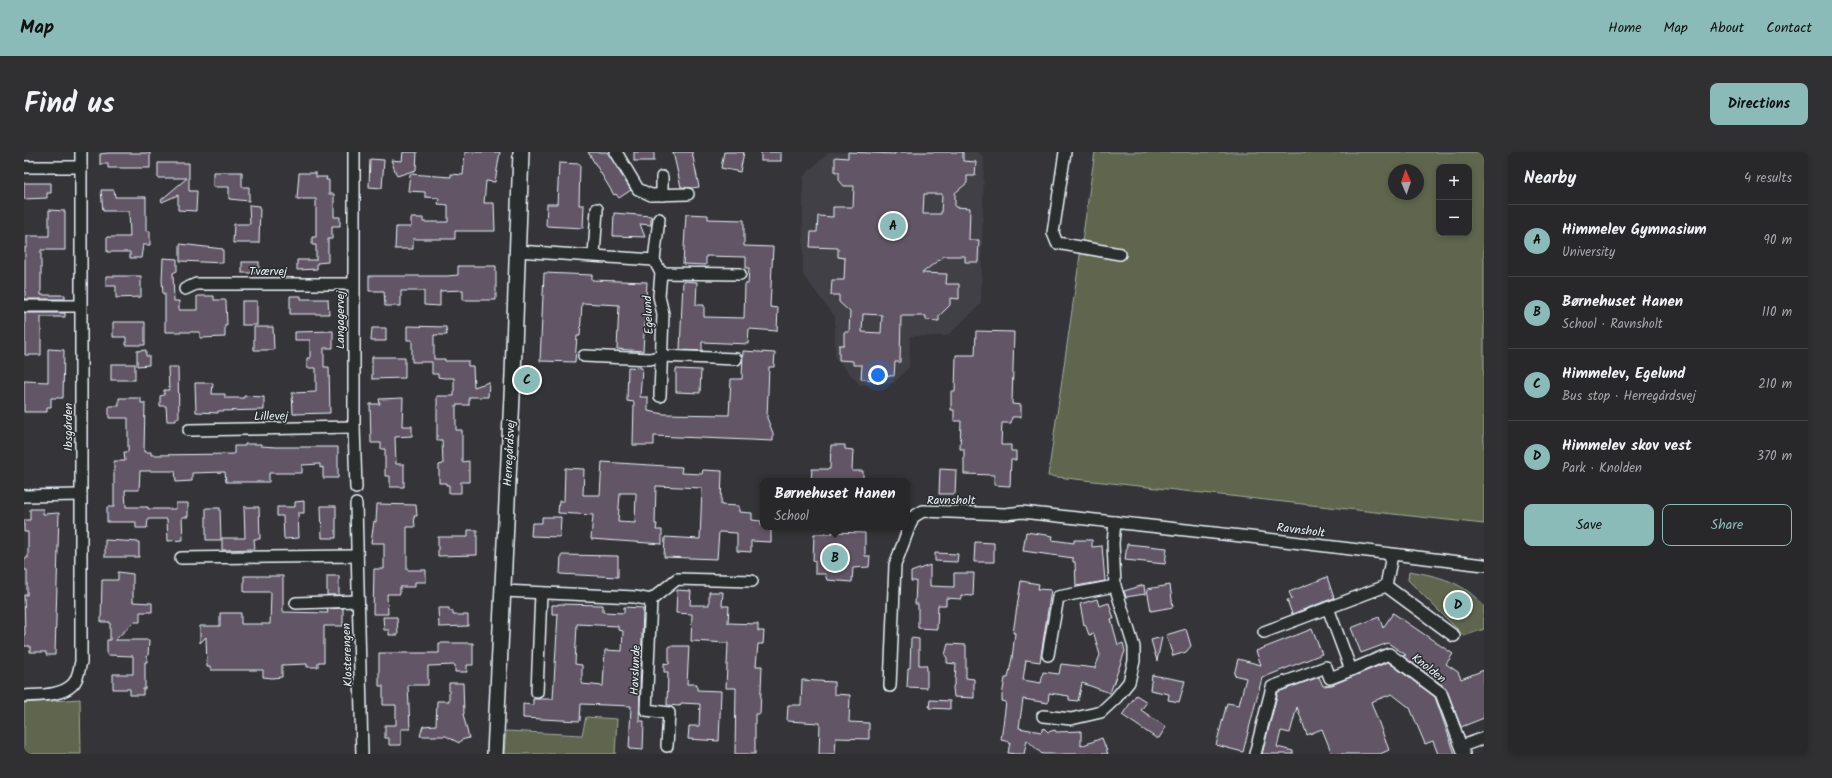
<!DOCTYPE html>
<html lang="en">
<head>
<meta charset="utf-8">
<style>
	body { margin:0; font-family:Kalam,sans-serif; background:#303033; color:#f1f3f6 }
	.controls { position:absolute; right:12px; top:12px; display:grid; overflow:hidden; border-radius:8px; box-shadow:0 2px 6px #0003 }
	.controls button { width:36px; height:36px; display:grid; place-items:center; padding:0; border:0; border-bottom:1px solid #444447; background:#28282b; color:#f1f3f6; font:20px sans-serif }
	.compass { position:absolute; left:1364px; top:12px; width:36px; height:36px; border-radius:50%; background:#28282b; box-shadow:0 2px 6px #0003; rotate:358deg }
	.you { position:absolute; left:854px; top:223px; width:14px; height:14px; margin:-10px; border:3px solid #fff; border-radius:50%; background:#1a73e8; box-shadow:0 0 0 6px #1a73e833 }
	.badge { display:grid; place-items:center; width:26px; height:26px; border-radius:50%; background:#8bbbb9; color:#111; font-size:13px; font-weight:700 }
	.pin { position:absolute; translate:-50% -50%; border:2px solid #fff; box-shadow:0 1px 4px #0006 }
	.popup { position:absolute; left:736px; top:326px; width:150px; height:52px; box-sizing:border-box; display:grid; place-content:center; border-radius:8px; background:#28282b; filter:drop-shadow(0 1px 3px #0005); font-size:13px; white-space:nowrap; color:#a5a6a9 }
	.popup b { font-size:15px; color:#f1f3f6 }
	.popup::after { content:''; position:absolute; left:50%; top:100%; margin-left:-8px; border:8px solid transparent; border-top-color:#28282b }
	.list { margin:0; padding:0; list-style:none }
	h2 { display:flex; justify-content:space-between; align-items:center; height:52px; margin:0; padding:0 16px; font-size:17px }
	h2 small { font-size:13px; font-weight:400; color:#a5a6a9 }
	.list li { display:grid; grid-template-columns:26px 1fr auto; gap:12px; align-items:center; box-sizing:border-box; height:72px; padding:0 16px; border-top:1px solid #444447 }
	.list b { display:block; font-size:15px; white-space:nowrap }
	.list p { margin:0; font-size:13px; white-space:nowrap; color:#a5a6a9 }
	.list em { font-size:13px; font-style:normal; color:#a5a6a9 }
	.actions { display:flex; gap:8px; padding:12px 16px }
	.actions a { flex:1; padding:9px 0; border:1px solid #8bbbb9; border-radius:8px; text-align:center; font-size:14px; color:#8bbbb9 }
	.actions .main { background:#8bbbb9; color:#111 }
	.map { position:relative; flex:none; width:1460px; height:602px; overflow:hidden; border-radius:8px }
	header { display:flex; align-items:center; gap:24px; box-sizing:border-box; height:56px; padding:0 20px; background:#8bbbb9; color:#111 }
	header strong { font-size:19px }
	nav { display:flex; gap:22px; margin-inline-start:auto; font-size:14px }
	.intro { display:flex; align-items:center; justify-content:space-between; box-sizing:border-box; height:96px; padding:0 24px }
	h1 { margin:0; font-size:28px }
	.button { padding:10px 18px; border-radius:8px; background:#8bbbb9; color:#111; font-size:14px; font-weight:700 }
	main { display:flex; gap:24px; padding:0 24px }
	aside { flex:1; background:#28282b; border-radius:8px; box-shadow:0 2px 6px #0003 }
	.map>svg:first-child { display:block }
	.built { fill:#423f46 }
	.green { fill:#5e664d; stroke:#a3aca2; fill-rule:evenodd }
	.building { fill:#625766; stroke:#e8f1f8; fill-rule:evenodd }
	.lines { fill:none; stroke-linecap:round; stroke-linejoin:round }
	.street-casing { stroke:#e8f1f8; stroke-width:14 }
	.secondary-casing { stroke:#e8f1f8; stroke-width:18 }
	.street { stroke:#2a2d2e; stroke-width:11 }
	.secondary { stroke:#2a2d2e; stroke-width:15 }
	.labels { text-anchor:middle; stroke-width:3; stroke-linejoin:round; paint-order:stroke }
	.street-label { font-size:12px; fill:#e8f1f8; stroke:#2a2d2e }
</style>
</head>
<body>
<header>
<strong>Map</strong>
<nav><a>Home</a><a>Map</a><a>About</a><a>Contact</a></nav>
</header>
<div class="intro"><h1>Find us</h1><a class="button">Directions</a></div>
<main>
<div class="map">
<svg width="1460" height="602" viewBox="0 0 1460 602">
	<rect width="100%" height="100%" fill="#353539"/>
	<filter id="ink" filterUnits="userSpaceOnUse"><feTurbulence type="fractalNoise" baseFrequency=".025" numOctaves="2"/><feDisplacementMap in="SourceGraphic" scale="8" xChannelSelector="R" yChannelSelector="G"/><feConvolveMatrix kernelMatrix="1 2 1 2 8 2 1 2 1" color-interpolation-filters="sRGB"/></filter>
	<g filter="url(#ink)">
		<path class="built" d="M805 0H954L960 6 957 152 923 184H886L885 215 870 231 836 233 811 205V165L779 123V25Z"/>
		<g class="green">
			<path d="M1071 0H1460V372L1024 324ZM1415 15H1445V81H1415ZM1370 18H1394V42H1370Z"/>
			<path d="M1385 419C1414 424 1441 430 1460 455V477L1440 484 1384 428Z"/>
			<path d="M56 547 57 602H0V551Z"/>
			<path d="M562 565 593 567 591 602H480L482 579 558 583Z"/>
		</g>
		<g class="building">
			<path d="M379 0H393L392 18 373 24 367 8 378 9Z"/>
			<path d="M441 0H476L471 30 462 29 460 51H470L471 79H431V87H389V97H371L372 75H387V66H399V70H424V53L414 52 415 46 401 45V40L384 39 386 22 427 25V22L439 23Z"/>
			<path d="M564 0H583L607 38 595 46 592 42 590 43Z"/>
			<rect x="610" y="0" width="20" height="9"/>
			<path d="M649 0H668L675 35 668 36 657 35Z"/>
			<path d="M700 0H720L716 20 697 16Z"/>
			<rect x="737" y="0" width="20" height="9"/>
			<path d="M824 0 871 2V0H939V9L952 10 951 24H943V31L931 41V55L946 56 945 88H955L954 110H941V104H920L898 121 923 122 922 132H935V147L926 146V153L915 164V169L902 168V164H877L876 210H871L870 224 857 223 856 228 837 227 838 213H829V209L815 208V193H820V180H825L826 160 815 150V143H807L808 128H820L821 106 814 105V96L786 95 787 80H793L794 64 809 65V55H829L830 34H820L815 28V20H811V5L824 6ZM900 42H918L917 62H899ZM839 162 858 163 857 181 838 180Z"/>
			<path d="M84 1H126V16H84V12H76V2Z"/>
			<path d="M346 7 360 8 358 36 345 35Z"/>
			<path d="M134 11H165V39H173L172 59 154 58V43L138 50 137 48 163 26H134Z"/>
			<path d="M535 11 556 12 555 53H560L559 76 522 74 523 52H533Z"/>
			<path d="M189 20H218V35H225V49L205 47V35H189Z"/>
			<path d="M275 21H292V25H303L302 28H305V42H310V65H316V74H308V87H304V110L293 111V117L273 118V108H292V93H288V85H292V47H273Z"/>
			<path d="M0 31H27V41H23V46L0 47Z"/>
			<path d="M77 38H90L91 45H122V79H126V93H119L117 106H106V100H83V85H106L105 59H79Z"/>
			<path d="M225 53 236 54 235 91H209L210 72H226Z"/>
			<path d="M25 58 41 59V98H17V143H41V147H1V95H3V84H25Z"/>
			<path d="M590 61 627 64V73L616 72 621 85 589 84Z"/>
			<path d="M662 62 684 63V67L720 68V94L749 95 746 155 754 156 753 179 725 177 724 192 678 190V199L656 198 659 129 673 130 672 153H680V165L720 166 721 132H724L725 116H722V105L682 104V113L659 112Z"/>
			<path d="M156 92 199 97V111L156 109Z"/>
			<path d="M139 106 153 107V119L149 121 150 149H155V158H173V144H190V148H201L202 149 203 173H201V185L176 186V180H141V142H139L138 128Z"/>
			<rect x="218" y="110" width="17" height="11"/>
			<path d="M434 114H472V148H439V138L416 139V154L400 153V139H377V154H361L360 139H345V124H423L434 123Z"/>
			<path d="M520 121 568 123V128L623 130 619 199 593 197 595 153 558 151 556 184H553L551 210 516 209Z"/>
			<path d="M82 124H117V145L92 146V134H82Z"/>
			<path d="M266 144H277V147H304L305 162H266Z"/>
			<rect x="218" y="149" width="15" height="24"/>
			<path d="M1 161H41V165H17V203H1Z"/>
			<path d="M89 170H121V193H102V185H89Z"/>
			<path d="M383 174 422 175 423 183H410V207H421V209H444V214H449L450 235 465 230 464 245H445V253H432V278H438V310L445 309V330H437V341H425V333H422V331H415V313L419 312 418 288H413V244H430V226H420L414 225V222H408V210H388V188H383Z"/>
			<path d="M230 175H249L250 198H230Z"/>
			<path d="M348 176H362V189H347Z"/>
			<path d="M309 179V196H300V215H305L306 261 269 262 268 241 292 240V216H283V206H286V188H271V180Z"/>
			<path d="M952 179 990 180 988 252 997 253V265H988L987 271H978L977 293H987V299H992V308H987L986 334 970 333V323L940 322V297H936L937 269H930V258H927V239H931L932 203H951Z"/>
			<path d="M24 197 40 198 39 246H27V255H23V260H0V229L24 230Z"/>
			<path d="M122 198V204H125V213L113 214V199Z"/>
			<path d="M719 199 751 201 750 215H745L743 266 749 281V289L630 284V293H609L610 250 603 249 604 215 618 216 616 245H624V259L640 262 705 263 707 227H718Z"/>
			<path d="M348 205H381V226L348 227Z"/>
			<rect x="87" y="212" width="24" height="16"/>
			<path d="M144 215H154L155 266H152V269H143L142 254H136V244L140 243V238H145Z"/>
			<path d="M652 217 677 218 676 241 652 240Z"/>
			<path d="M171 231H189L188 242H201V246H220V244L240 245V258L194 259V261L172 260Z"/>
			<path d="M95 246H117V251H121L120 300H127V303L210 302V294H221V292H237V294L252 295H314V326H299V315L296 316V312L278 313V321H245V330H202L201 320 168 321V329L152 330 151 319H116L115 338H101L102 355H124V357H152V351H164V365H158L159 388 144 389 143 367H124L123 376H112V370H83V355H90V309H101L100 300H104V266H85V254H95Z"/>
			<path d="M379 246 378 274H388V284L371 285 372 312H380V335H366V324H361V297H357V291H347L346 252H356L355 247Z"/>
			<path d="M807 293H821V297L829 298 828 319H839V329H787L788 317H806Z"/>
			<path d="M578 310 658 315 657 321 678 322 679 318 698 319 697 353 715 354V360L728 361V368L737 369V373H739V375H747V390L727 389V400L713 399V381L695 380 693 407 640 405 641 385 676 387 678 336 632 334 631 372H633L632 378H638V392L567 387 569 363 534 361 535 349H540L541 316 560 317 559 343H576ZM596 341H612L611 371 594 370Z"/>
			<path d="M916 317 932 318 931 342H915Z"/>
			<path d="M280 349V361H274L275 386 260 387 259 364H253V355H271V350Z"/>
			<path d="M353 352 392 353 393 364H390L391 375H383V418H402V430H391V435H376V442H363L364 462H349L350 417H360V391H347L350 369 352 370Z"/>
			<path d="M297 354H312V386H298Z"/>
			<path d="M220 355H235L236 387H230L231 397 198 398V386H221Z"/>
			<path d="M182 356H196L197 388H182Z"/>
			<path d="M6 357H19V362L35 361 31 503H22V500H6V494H0V482H1L0 443H3V418H0V406H4V380H0V368H6Z"/>
			<path d="M518 365H537L536 385 507 384 508 371H518Z"/>
			<path d="M444 378H453V403L414 404V385H444Z"/>
			<path d="M808 380 841 381V404H846L845 415 829 416 828 430 803 428 801 422H791V409L789 408 790 382H808Z"/>
			<path d="M1002 380 1029 384 1028 388 1050 391V388H1068V395L1078 394 1081 429 1052 434 1051 410H1049V406L999 399Z"/>
			<path d="M81 388 115 390V405H81Z"/>
			<path d="M951 390 970 391V410H950Z"/>
			<path d="M1103 392 1143 396 1141 412 1101 408Z"/>
			<path d="M911 401 934 402 933 410 911 409Z"/>
			<path d="M537 403 594 404V425L536 422Z"/>
			<path d="M906 413V434L930 435V421H950L949 444 937 443V447L922 446V453H914L913 477 894 476V452H891L892 429H887V420Z"/>
			<path d="M94 420 109 422V450L128 451V460H116V470H110L91 488H125L124 504H123V510H121V537H119V543H106V537H89V522H109V504L83 503V488H86V470H77L78 428H94Z"/>
			<path d="M220 424H259V460L304 461 303 457 319 456V474H300V510H294V515H283V512L258 513V525L248 526 239 525V518H187V515H183L182 485 176 491V474H196V461H217V472H246L247 440H220Z"/>
			<rect x="303" y="424" width="12" height="19"/>
			<path d="M1303 425 1310 446 1268 462 1263 448 1268 447 1265 440Z"/>
			<path d="M997 429 1015 432 1014 437 1027 438 1016 510 1002 508 999 528 1017 531 1019 520 1035 522 1037 512 1071 516 1076 503 1070 482 1065 483 1061 472 1060 473 1056 452 1073 447 1075 454 1085 451 1090 467H1087L1094 493 1099 491 1101 499 1086 541 1058 531 1054 549 1045 548V544L1025 541 1024 551 999 547 995 576 1017 580 1020 576 1024 580 1031 578 1032 580 1057 579V594L1078 586 1084 602H1018L1003 588 1000 602H991L984 601 986 590 977 588 982 550 978 549V544L981 526H984L988 506 991 481H989Z"/>
			<path d="M1120 433 1121 442 1102 445 1100 439Z"/>
			<path d="M1146 433 1149 455 1127 459 1123 437Z"/>
			<path d="M653 438 667 439 666 453H685V440H699L698 454H705L704 471 734 472V479H740L739 492H734L732 514H738L736 562H731V602H711L712 536H702L704 491 667 489 668 462 652 461Z"/>
			<path d="M534 452 579 453V460L600 461V455L619 456 615 569H620L619 598 605 597 607 554 557 552 556 569 499 566V552L509 553V547H529L534 462H528V453H534ZM553 472 594 474V478L599 479 598 499 581 498 579 534 558 532V513L551 512Z"/>
			<path d="M414 456H425V459H429V463H444V474L415 475Z"/>
			<path d="M1369 461 1429 502 1422 512 1434 520 1437 527 1460 518V566L1437 575 1422 536 1379 504 1382 503 1364 491 1337 501 1327 476 1355 465 1359 476Z"/>
			<path d="M359 465H373L374 483H365V478H360Z"/>
			<path d="M1162 477 1167 494 1162 500 1149 504 1142 483Z"/>
			<path d="M1288 477 1298 502 1238 526 1219 600 1192 593 1203 551 1215 553 1222 526 1210 523 1214 507 1237 513 1232 499Z"/>
			<path d="M1138 485 1133 509 1127 488Z"/>
			<path d="M887 486 895 487V513H902L903 516V536L883 535 884 516H886Z"/>
			<path d="M415 491H449V513H443V520H431V513L404 514V533H384L386 577H377V593H365V586H361V573H372V553H359V534H355V501H415Z"/>
			<path d="M924 492 942 493V526L950 527V546L930 545 929 535 931 530 932 512 923 511V506L921 503Z"/>
			<path d="M645 494H665L663 532H673V538L697 539 695 589 664 587 665 574H675L676 552 657 551 656 554 643 553 644 520H640V511L645 512Z"/>
			<path d="M1364 510 1411 545 1431 602H1414L1409 589 1401 592 1386 556 1368 542 1347 550 1365 598 1356 602H1308L1298 577 1283 583 1273 555 1266 581 1257 579 1253 595 1269 599V602H1238L1254 540 1295 525 1299 534 1308 533Z"/>
			<path d="M1128 523 1161 529 1155 550 1144 548 1145 542 1126 538Z"/>
			<path d="M778 528 810 530V542L826 543 825 570 845 571V587L812 586 811 602H795L796 571 763 569 764 553H777Z"/>
			<path d="M425 531H439L440 562H439L445 586 437 588 435 591 422 584H396L399 574 412 573 413 549H425Z"/>
			<path d="M1112 543 1123 550 1117 558 1142 575 1135 586H1132L1098 563Z"/>
			<path d="M906 548 926 549V557L905 556Z"/>
		</g>
		<g class="lines">
			<defs>
				<g id="street">
					<path d="M330 0V275L332 336"/>
					<path d="M592 0 614 37 627 43 664 42"/>
					<path d="M1041 0 1029 81 1033 91 1096 102"/>
					<path d="M0 15H57"/>
					<path d="M638 43V25"/>
					<path d="M493 99 630 108 637 121 635 144 639 162 636 244"/>
					<path d="M570 103 573 57"/>
					<path d="M630 108 635 67"/>
					<path d="M637 121 716 122"/>
					<path d="M161 137 172 132H329"/>
					<path d="M0 154H56"/>
					<path d="M560 204 626 207 638 204 712 207"/>
					<path d="M165 278 330 275"/>
					<path d="M0 344 57 343"/>
					<path d="M332 352 338 602"/>
					<path d="M157 406 333 404"/>
					<path d="M1362 434 1368 403"/>
					<path d="M479 439 611 445 627 448 653 427 728 429"/>
					<path d="M627 448 622 558 645 561 643 594"/>
					<path d="M272 451 334 449"/>
					<path d="M1240 480 1362 434 1430 484"/>
					<path d="M1024 503 1034 445 1091 434"/>
					<path d="M1327 518 1365 502 1417 541 1440 602"/>
					<path d="M866 534 871 413 889 365 899 359 981 362 998 360 1226 385 1460 413"/>
					<path d="M513 540 517 441"/>
					<path d="M0 544C14 543 37 544 48 533 54 528 55 517 57 510V0"/>
					<path d="M1019 564 1047 567 1077 560 1092 546 1105 530 1110 509V495L1091 434 1089 391 1091 370"/>
					<path d="M1438 594 1460 586"/>
					<path d="M1231 602 1248 535 1302 515 1306 526 1327 518 1304 456"/>
				</g>
				<path id="secondary" d="M471 602 489 223 497 0"/>
			</defs>
			<use href="#street" class="street-casing"/>
			<use href="#secondary" class="secondary-casing"/>
			<use href="#street" class="street"/>
			<use href="#secondary" class="secondary"/>
		</g>
	</g>
	<g class="labels">
		<g class="street-label">
			<text x="244" y="123">Tværvej</text>
			<text transform="translate(624 163) rotate(-93)" y="4">Egelund</text>
			<text transform="translate(316 168) rotate(-90)" y="4">Langagervej</text>
			<text transform="translate(247 264) rotate(-1)" y="4">Lillevej</text>
			<text transform="translate(44 275) rotate(-90)" y="4">Ibsgården</text>
			<text transform="translate(485 301) rotate(-87)" y="4">Herregårdsvej</text>
			<text x="927" y="352">Ravnsholt</text>
			<text transform="translate(1277 378) rotate(7)" y="4">Ravnsholt</text>
			<text transform="translate(323 503) rotate(-92)" y="4">Klosterengen</text>
			<text transform="translate(1405 516) rotate(38)" y="4">Knolden</text>
			<text transform="translate(611 518) rotate(-88)" y="4">Havslunde</text>
		</g>
	</g>
</svg>
<div class="controls">
<button>+</button>
<button>−</button>
</div>
<svg class="compass" viewBox="-18 -18 36 36"><path d="M0-13l5 13h-10z" fill="#e53935"/><path d="M0 13l5-13h-10z" fill="#a5a6a9"/></svg>
<div class="you"></div>
<div class="pin badge" style="left:869px;top:74px">A</div>
<div class="pin badge" style="left:811px;top:406px">B</div>
<div class="popup"><b>Børnehuset Hanen</b>School</div>
<div class="pin badge" style="left:503px;top:228px">C</div>
<div class="pin badge" style="left:1434px;top:453px">D</div>
</div>
<aside>
<h2>Nearby<small>4 results</small></h2>
<ul class="list">
<li><span class="badge">A</span><div><b>Himmelev Gymnasium</b><p>University</p></div><em>90 m</em></li>
<li><span class="badge">B</span><div><b>Børnehuset Hanen</b><p>School · Ravnsholt</p></div><em>110 m</em></li>
<li><span class="badge">C</span><div><b>Himmelev, Egelund</b><p>Bus stop · Herregårdsvej</p></div><em>210 m</em></li>
<li><span class="badge">D</span><div><b>Himmelev skov vest</b><p>Park · Knolden</p></div><em>370 m</em></li>
</ul>
<div class="actions"><a class="main">Save</a><a>Share</a></div>
</aside>
</main>
</body>
</html>
